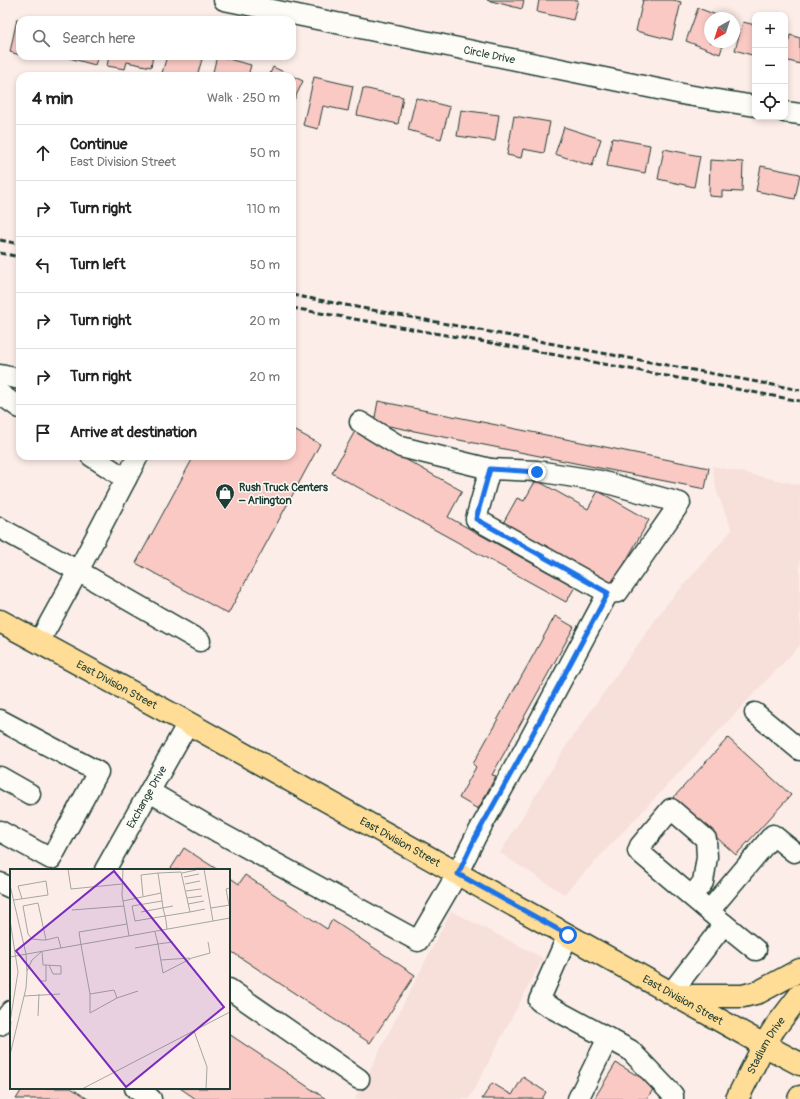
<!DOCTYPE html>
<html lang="en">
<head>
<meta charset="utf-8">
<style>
	body { margin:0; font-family:Pangolin,sans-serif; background:#f6f6f6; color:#222 }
	.controls { position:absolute; right:12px; top:12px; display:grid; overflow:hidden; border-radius:8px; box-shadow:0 2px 6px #0003 }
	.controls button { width:36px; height:36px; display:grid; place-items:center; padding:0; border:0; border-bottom:1px solid #e0e0e0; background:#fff; color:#222; font:20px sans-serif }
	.compass { position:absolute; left:704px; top:12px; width:36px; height:36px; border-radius:50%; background:#fff; box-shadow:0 2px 6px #0003; rotate:219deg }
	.stop { position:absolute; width:12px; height:12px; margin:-9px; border:3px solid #1a73e8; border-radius:50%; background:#fff }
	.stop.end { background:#1a73e8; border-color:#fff; box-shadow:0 1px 4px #0008 }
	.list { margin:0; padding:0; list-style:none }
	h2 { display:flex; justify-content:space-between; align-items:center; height:52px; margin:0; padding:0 16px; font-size:17px }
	h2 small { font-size:13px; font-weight:400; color:#767676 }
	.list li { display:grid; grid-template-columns:26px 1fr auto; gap:12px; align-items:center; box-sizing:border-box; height:56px; padding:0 16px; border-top:1px solid #e0e0e0 }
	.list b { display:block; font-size:15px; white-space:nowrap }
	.list p { margin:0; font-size:13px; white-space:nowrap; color:#767676 }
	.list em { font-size:13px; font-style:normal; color:#767676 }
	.icon { flex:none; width:22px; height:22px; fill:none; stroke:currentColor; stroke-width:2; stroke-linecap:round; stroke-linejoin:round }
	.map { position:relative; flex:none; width:800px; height:1099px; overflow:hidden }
	.search { position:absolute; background:#fff; box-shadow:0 2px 6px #0003; left:16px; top:16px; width:280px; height:44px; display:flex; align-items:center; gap:10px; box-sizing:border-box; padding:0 14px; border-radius:12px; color:#767676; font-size:15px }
	.panel { position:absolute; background:#fff; box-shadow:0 2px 6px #0003; left:16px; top:72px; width:280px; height:388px; border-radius:12px }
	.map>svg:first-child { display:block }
	.built { fill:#f7dfda }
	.building { fill:#fac9c4; stroke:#1f3d34 }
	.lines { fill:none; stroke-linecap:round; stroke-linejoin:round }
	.minor-casing { stroke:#1f3d34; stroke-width:23 }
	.major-casing { stroke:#1f3d34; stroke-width:25 }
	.minor { stroke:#fdfcf7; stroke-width:20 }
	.major { stroke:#ffdd96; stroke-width:22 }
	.rail { stroke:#1f3d34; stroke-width:3; stroke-dasharray:6 3; stroke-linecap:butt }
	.route { stroke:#1a73e8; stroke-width:5 }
	.labels { text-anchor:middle; stroke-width:3; stroke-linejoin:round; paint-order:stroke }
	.street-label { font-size:11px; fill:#1f3d34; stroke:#fdfcf7 }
	.poi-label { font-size:11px; font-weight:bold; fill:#1f3d34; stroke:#fdfcf7; text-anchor:start }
	.inset-road { fill:none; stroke:#a4a7a0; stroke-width:1 }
	.view { fill:#7b2cbf; fill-opacity:0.15; stroke:#7b2cbf; stroke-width:2 }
	.inset-edge { fill:none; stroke:#1f3d34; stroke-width:2 }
</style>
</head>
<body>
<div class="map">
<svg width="800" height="1099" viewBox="0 0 800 1099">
	<rect width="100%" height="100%" fill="#fcede8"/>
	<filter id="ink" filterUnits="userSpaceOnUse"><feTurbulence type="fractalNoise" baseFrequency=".025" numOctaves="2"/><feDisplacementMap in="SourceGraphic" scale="8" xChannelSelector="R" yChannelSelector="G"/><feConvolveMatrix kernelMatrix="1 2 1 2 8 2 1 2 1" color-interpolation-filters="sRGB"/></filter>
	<g filter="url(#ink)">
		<g class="built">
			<path d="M712 466 800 485V645L564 894 500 853 566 746 666 605 732 530 717 492Z"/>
			<path d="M451 911 543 958 469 1099H355Z"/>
		</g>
		<g class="building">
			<path d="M487 0H524L522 9Z"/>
			<path d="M539 0H578L573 20 537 12Z"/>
			<path d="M643 0H673L681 2 672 40 636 31Z"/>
			<path d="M698 8 724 18H710V42H724L720 54 686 41Z"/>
			<path d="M17 19 23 20H20V55L10 52Z"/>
			<path d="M743 22 755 25V56L735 50Z"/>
			<path d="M790 35 800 38V64L785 60Z"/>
			<path d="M62 56H98L95 65Z"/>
			<path d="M109 56H153L151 67 127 62 125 69 107 66Z"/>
			<path d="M167 56H203L197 76H173L162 73Z"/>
			<path d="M217 56 251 65 248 76H212Z"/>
			<path d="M273 67 303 81 293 102 292 76H269Z"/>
			<path d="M314 77 353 86 348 111 323 106 318 129 303 125Z"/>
			<path d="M363 88 403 97 398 124 357 115Z"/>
			<path d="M416 98 450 107 441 139 408 130Z"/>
			<path d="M461 110 499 115 495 141 457 136Z"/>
			<path d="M514 116 550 122 544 153 523 149 521 158 507 155Z"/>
			<path d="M564 127 601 139 592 166 555 154Z"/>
			<path d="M612 138 650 145 645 173 607 166Z"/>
			<path d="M664 149 700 156 694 187 658 179Z"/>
			<path d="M710 160 743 162 742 192 722 191V197L709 196Z"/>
			<path d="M761 166 800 174 795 199 756 191Z"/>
			<path d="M378 401 709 468 705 489 374 423Z"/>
			<path d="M292 429 320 444 228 614 136 563 194 456H292Z"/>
			<path d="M355 431 462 491 448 517 575 587 566 602 332 473Z"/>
			<path d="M536 480 588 509 598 491 649 520 612 586 502 525 517 498 524 501Z"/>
			<path d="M555 616 574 627 492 775 496 776 478 809 459 798 476 767 473 764Z"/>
			<path d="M728 738 791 795 736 855 673 798Z"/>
			<path d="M184 848 218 870H170Z"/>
			<path d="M245 875 327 929 332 920 415 975 370 1043 229 950V877L239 884Z"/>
			<path d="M229 1034 326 1099H196L180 1088H229Z"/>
			<path d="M616 1063 655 1086 647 1099H594Z"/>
			<path d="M523 1077 546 1092 542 1099H482L492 1083 512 1095Z"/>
			<path d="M23 1088H71L88 1099H16Z"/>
		</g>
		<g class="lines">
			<defs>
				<g id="minor">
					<path id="s1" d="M224 0 687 95 755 106"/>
					<path d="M785 112 800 114"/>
					<path d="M0 375 20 379"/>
					<path d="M0 394 20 408"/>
					<path d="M91 456 126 479"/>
					<path d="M490 469 537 471 600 481 680 503 618 592 608 593"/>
					<path d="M0 528 78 571 138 456"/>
					<path d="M39 642 78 571 200 641"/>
					<path d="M755 713 800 750"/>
					<path d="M0 720 98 772 51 859 0 831"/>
					<path d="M0 777 30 794"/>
					<path d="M150 792 220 833 418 941 457 874 475 838 523 752 608 593 476 519 490 469 401 447 360 422"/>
					<path id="s2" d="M105 870 188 723"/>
					<path d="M0 883 11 888"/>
					<path d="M709 911 773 835 794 852"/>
					<path d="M724 924 756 950"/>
					<path d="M568 935 539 1001 630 1050 673 1095V1099"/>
					<path d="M229 989 359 1079"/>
					<path d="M671 993 724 924 638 851 640 846 671 809 706 839 707 857 703 882 692 896"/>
					<path d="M0 1025 11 1011"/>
					<path d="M135 1088 151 1099"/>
					<path d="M578 1099 608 1038"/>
				</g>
				<g id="major">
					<path id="s3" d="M0 621 188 723 764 1045 800 1064"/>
					<path d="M677 996H743L759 992 800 970"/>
					<path id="s4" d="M737 1099 764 1045 774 1029 800 995"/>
					<path d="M799 1099 800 1097"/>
				</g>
			</defs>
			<use href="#minor" class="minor-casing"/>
			<use href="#major" class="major-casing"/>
			<use href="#minor" class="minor"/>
			<use href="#major" class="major"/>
			<g class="rail">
				<path d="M0 240 20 244"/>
				<path d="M0 253 20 257"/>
				<path d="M292 295 800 390"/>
				<path d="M292 308 508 346 800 401"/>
			</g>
		</g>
	</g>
	<g class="lines" filter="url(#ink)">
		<path class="route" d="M537 472 490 469 476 519 608 593 523 752 475 838 458 874 568 935"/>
	</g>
	<defs>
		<symbol id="shop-pin" viewBox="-11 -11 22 30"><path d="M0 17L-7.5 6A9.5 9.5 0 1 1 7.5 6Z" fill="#1f3d34" stroke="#fdfcf7"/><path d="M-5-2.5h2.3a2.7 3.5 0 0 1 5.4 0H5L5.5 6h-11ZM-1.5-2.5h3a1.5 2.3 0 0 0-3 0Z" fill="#fff"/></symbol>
	</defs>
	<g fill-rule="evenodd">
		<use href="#shop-pin" x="214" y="482" width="22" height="30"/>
	</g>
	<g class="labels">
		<g class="street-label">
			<text dy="4" stroke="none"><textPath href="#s1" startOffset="271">Circle Drive</textPath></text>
			<text dy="4" stroke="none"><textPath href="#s3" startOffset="133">East Division Street</textPath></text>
			<text dy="4" stroke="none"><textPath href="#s2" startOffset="84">Exchange Drive</textPath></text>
			<text dy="4" stroke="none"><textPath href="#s3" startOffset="457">East Division Street</textPath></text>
			<text dy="4" stroke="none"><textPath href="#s3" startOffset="781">East Division Street</textPath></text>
			<text dy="4" stroke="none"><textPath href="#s4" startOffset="61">Stadium Drive</textPath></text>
		</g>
		<g class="poi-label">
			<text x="239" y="491">Rush Truck Centers<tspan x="239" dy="13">– Arlington</tspan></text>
		</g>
	</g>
	<g transform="translate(10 869)">
		<rect width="220" height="220" fill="#fcede8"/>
		<path class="inset-road" d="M58 0 61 20 112 15M113 0 112 26 119 67M194 0 203 52M172 4 186 1M174 8 189 5M175 15 190 12M0 16 16 85 17 104 16 119 0 186M176 22 191 20M133 27 131 6 148 4M177 29 192 27M4 31 38 26 36 12 8 17 12 30M113 32 151 24M152 32 122 37 125 52 155 47 180 43 171 3 148 4 151 24 153 39 155 47 156 52 157 60M178 35 194 32M219 36 216 20 220 19M201 39 220 36M62 41 114 37M131 43 163 37M180 43 195 40M0 51 8 103 0 153M117 55 69 63 71 76 80 125 104 121 107 129 128 122M36 71 28 34 13 37 18 65 22 70 32 71H36L48 68 51 79M163 73 148 75 153 104 182 89 200 84 198 73M125 79 148 75 145 63M32 82 33 96H36L51 97V105H43L39 96M0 88 220 49M151 91 180 89M17 102 22 91 31 83M31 112H36V96M80 125V144L107 129M14 127 50 125M28 147 29 125M184 162 197 198 196 220M0 166 1 152M72 220 220 143"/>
		<path class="view" d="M104 2 214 138 116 218 6 82Z"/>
		<rect width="220" height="220" class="inset-edge"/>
	</g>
</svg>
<div class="controls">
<button>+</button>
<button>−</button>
<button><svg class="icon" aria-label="locate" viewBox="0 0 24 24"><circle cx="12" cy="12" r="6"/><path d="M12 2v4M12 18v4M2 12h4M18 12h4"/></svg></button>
</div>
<svg class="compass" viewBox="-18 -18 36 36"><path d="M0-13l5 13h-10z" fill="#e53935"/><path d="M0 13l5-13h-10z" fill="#767676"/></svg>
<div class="stop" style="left:568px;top:935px"></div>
<div class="stop end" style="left:537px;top:472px"></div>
<div class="search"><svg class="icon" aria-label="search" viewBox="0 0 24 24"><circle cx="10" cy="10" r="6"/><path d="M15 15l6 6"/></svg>Search here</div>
<section class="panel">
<h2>4 min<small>Walk · 250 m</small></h2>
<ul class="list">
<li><svg class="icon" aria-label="ahead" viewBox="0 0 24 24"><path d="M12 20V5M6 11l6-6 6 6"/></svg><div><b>Continue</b><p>East Division Street</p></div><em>50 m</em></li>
<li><svg class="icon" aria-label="right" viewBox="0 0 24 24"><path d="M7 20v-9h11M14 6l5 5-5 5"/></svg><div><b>Turn right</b></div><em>110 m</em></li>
<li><svg class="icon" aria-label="left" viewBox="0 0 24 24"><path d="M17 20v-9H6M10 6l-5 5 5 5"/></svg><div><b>Turn left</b></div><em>50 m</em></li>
<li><svg class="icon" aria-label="right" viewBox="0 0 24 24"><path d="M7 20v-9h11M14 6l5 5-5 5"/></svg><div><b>Turn right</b></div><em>20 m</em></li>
<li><svg class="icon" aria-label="right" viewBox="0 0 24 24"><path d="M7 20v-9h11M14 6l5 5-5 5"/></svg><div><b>Turn right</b></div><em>20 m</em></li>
<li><svg class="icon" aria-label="arrive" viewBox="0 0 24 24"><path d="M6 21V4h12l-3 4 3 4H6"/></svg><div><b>Arrive at destination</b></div></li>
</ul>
</section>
</div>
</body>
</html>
